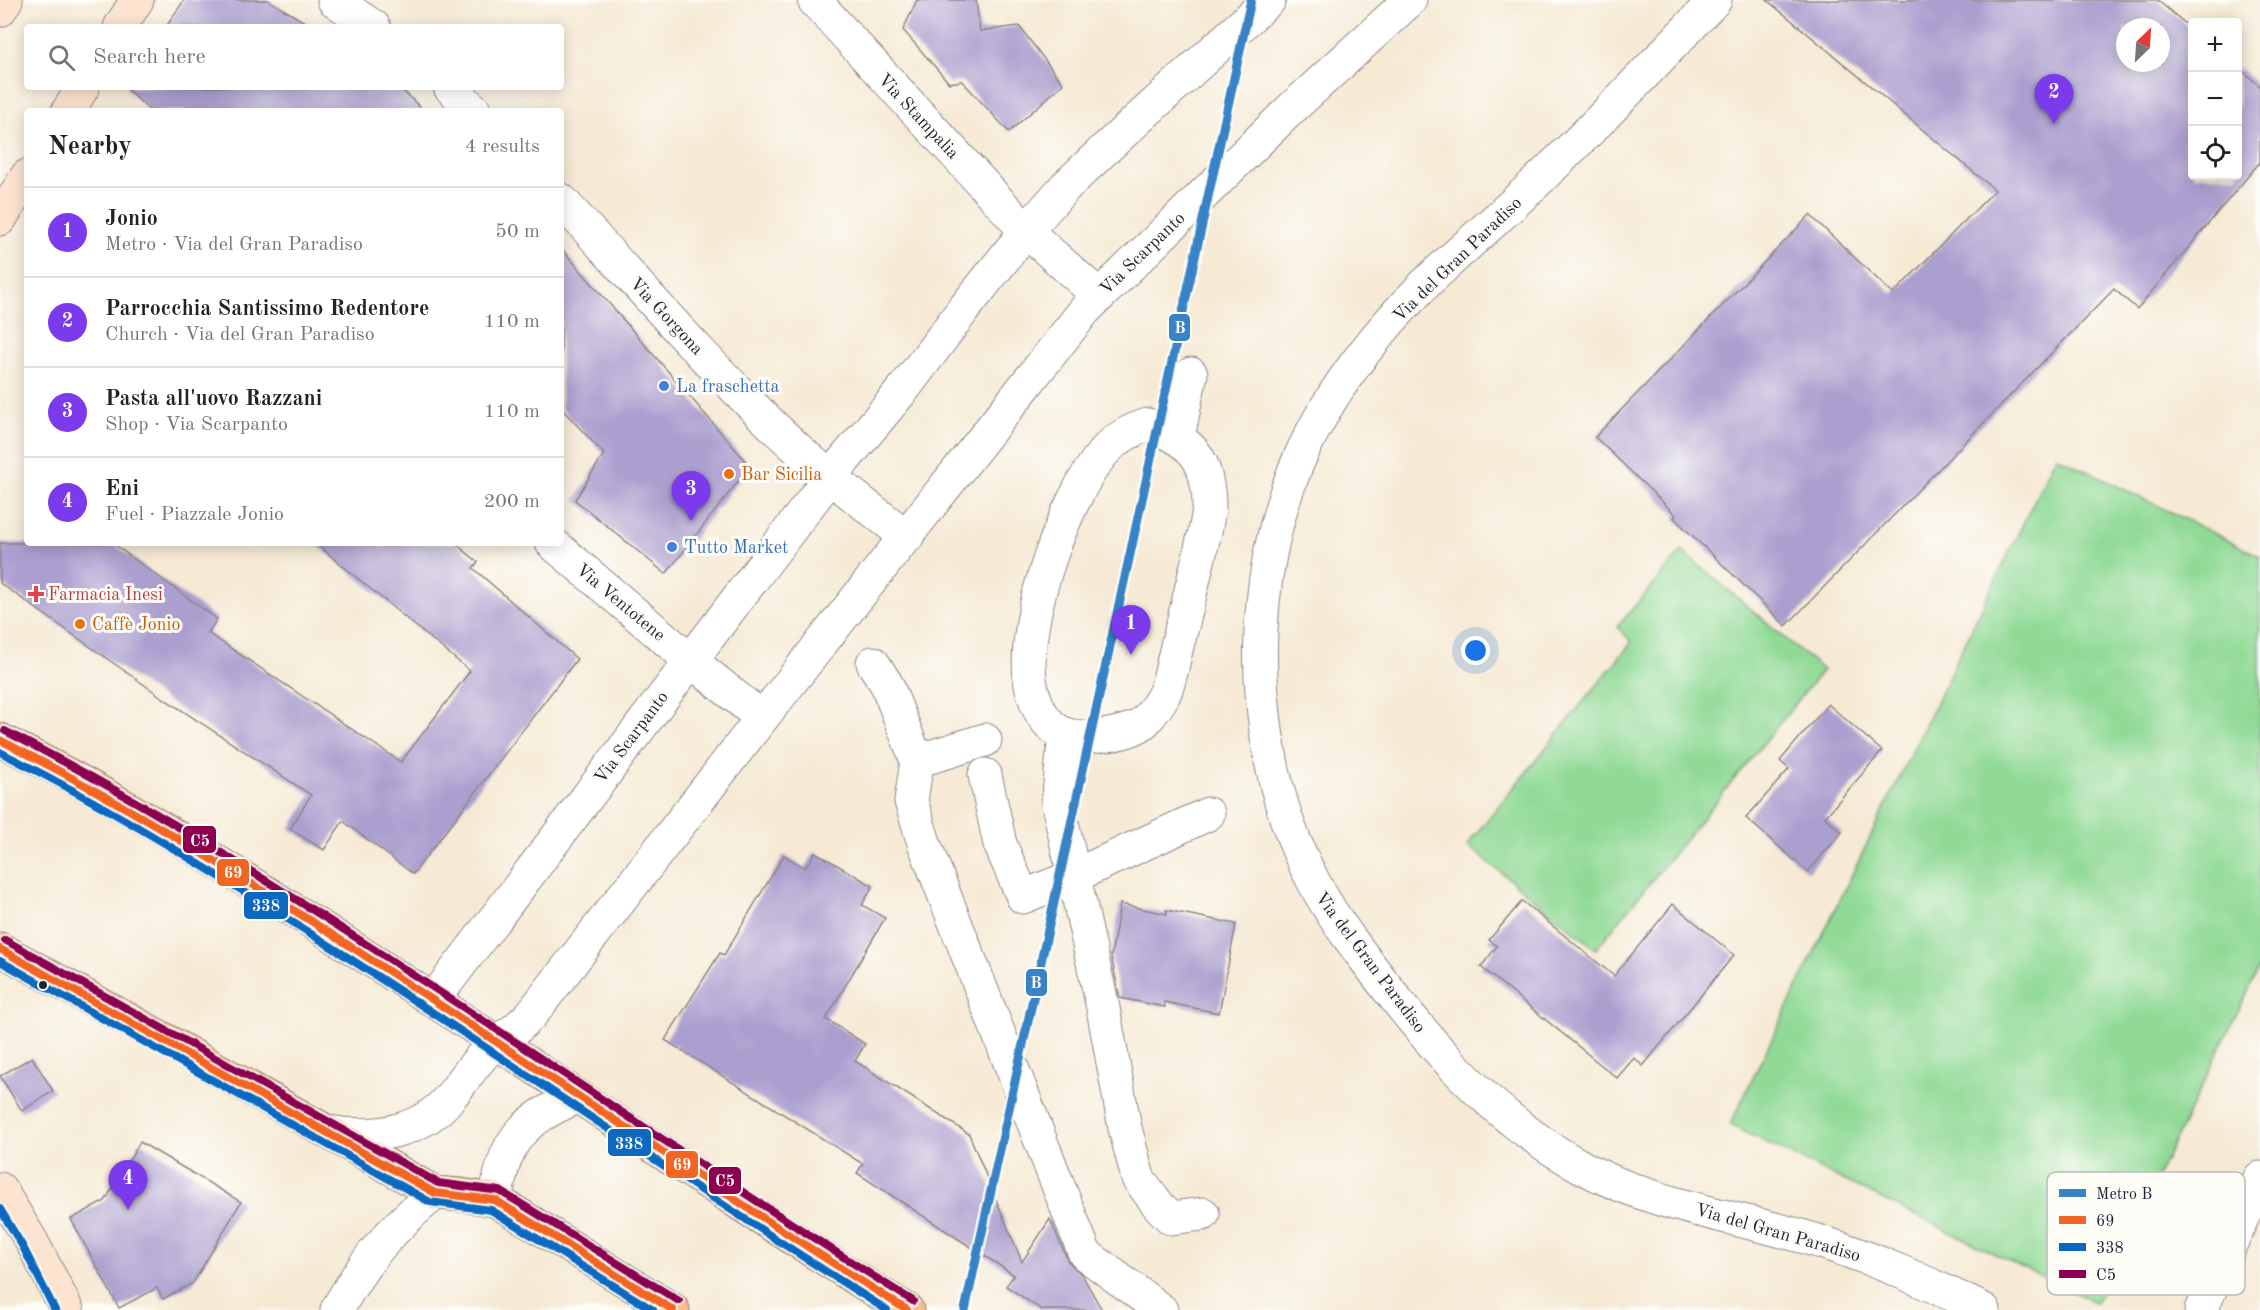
<!DOCTYPE html>
<html lang="en">
<head>
<meta charset="utf-8">
<style>
	body { margin:0; font-family:"Old Standard TT",serif; background:#f2f2f2; color:#222 }
	.controls { position:absolute; right:18px; top:18px; display:grid; overflow:hidden; border-radius:6px; box-shadow:0 3px 15px #0003 }
	.controls button { width:54px; height:54px; display:grid; place-items:center; padding:0; border:0; border-bottom:2px solid #e0e0e0; background:#fff; color:#222; font:30px sans-serif }
	.compass { position:absolute; left:2116px; top:18px; width:54px; height:54px; border-radius:50%; background:#fff; box-shadow:0 3px 15px #0003; rotate:25deg }
	.you { position:absolute; left:1476px; top:651px; width:21px; height:21px; margin:-15px; border:4px solid #fff; border-radius:50%; background:#1a73e8; box-shadow:0 0 0 9px #1a73e833 }
	.badge { display:grid; place-items:center; width:39px; height:39px; border-radius:50%; background:#7c3aed; color:#fff; font-size:20px; font-weight:700 }
	.pin { position:absolute; translate:-50% -50px; filter:drop-shadow(0 2px 3px #0008) }
	.pin::after { content:''; position:absolute; top:32px; width:21px; height:18px; background:inherit; clip-path:polygon(0 0,100% 0,50% 100%) }
	.list { margin:0; padding:0; list-style:none }
	h2 { display:flex; justify-content:space-between; align-items:center; height:78px; margin:0; padding:0 24px; font-size:26px }
	h2 small { font-size:20px; font-weight:400; color:#767676 }
	.list li { display:grid; grid-template-columns:39px 1fr auto; gap:18px; align-items:center; box-sizing:border-box; height:90px; padding:0 24px; border-top:2px solid #e0e0e0 }
	.list b { display:block; font-size:22px; white-space:nowrap }
	.list p { margin:0; font-size:20px; white-space:nowrap; color:#767676 }
	.list em { font-size:20px; font-style:normal; color:#767676 }
	.icon { flex:none; width:33px; height:33px; fill:none; stroke:currentColor; stroke-width:2; stroke-linecap:round; stroke-linejoin:round }
	.map { position:relative; flex:none; width:2260px; height:1310px; overflow:hidden }
	.search { position:absolute; background:#fff; box-shadow:0 3px 15px #0003; left:24px; top:24px; width:540px; height:66px; display:flex; align-items:center; gap:15px; box-sizing:border-box; padding:0 21px; border-radius:6px; color:#767676; font-size:22px }
	.panel { position:absolute; background:#fff; box-shadow:0 3px 15px #0003; left:24px; top:108px; width:540px; height:438px; border-radius:6px }
	.map>svg:first-child { display:block }
	.green { fill:#91da96; stroke:#5a7e68; stroke-width:1.5 }
	.building { fill:#ab9fcf; fill-rule:evenodd }
	.lines { fill:none; stroke-linecap:round; stroke-linejoin:round }
	.street-casing { stroke:#8c8688; stroke-width:35 }
	.secondary-casing { stroke:#8c8688; stroke-width:35 }
	.primary-casing { stroke:#8c8688; stroke-width:35 }
	.street { stroke:#fff; stroke-width:33 }
	.secondary { stroke:#fde4d1; stroke-width:33 }
	.primary { stroke:#fbbb8d; stroke-width:33 }
	.bus-1-casing { stroke:#fdfcf7; stroke-width:12 }
	.bus-2-casing { stroke:#fdfcf7; stroke-width:12 }
	.bus-3-casing { stroke:#fdfcf7; stroke-width:12 }
	.bus-1 { stroke:#f26522; stroke-width:8 }
	.bus-2 { stroke:#0c69bf; stroke-width:8 }
	.bus-3 { stroke:#8b004f; stroke-width:8 }
	.metro-1-casing { stroke:#fdfcf7; stroke-width:14 }
	.metro-1 { stroke:#3783c6; stroke-width:9 }
	.shop-dot { fill:#3f7fe0; stroke:#fdfcf7; stroke-width:2 }
	.food-dot { fill:#e8710a; stroke:#fdfcf7; stroke-width:2 }
	.health-dot { fill:#e0444e; stroke:#fdfcf7; stroke-width:2 }
	.bus-dot { fill:#22223b; stroke:#fdfcf7; stroke-width:2 }
	.labels { text-anchor:middle; stroke-width:6; stroke-linejoin:round; paint-order:stroke }
	.street-label { font-size:18px; fill:#22223b; stroke:#fdfcf7 }
	.shop-label { font-size:18px; fill:#366cbe; stroke:#fdfcf7; text-anchor:start }
	.food-label { font-size:18px; fill:#c56008; stroke:#fdfcf7; text-anchor:start }
	.health-label { font-size:18px; fill:#be3a42; stroke:#fdfcf7; text-anchor:start }
	.key { fill:#fdfcf7; stroke:#bbbbbf; stroke-width:1.5 }
	.key-label { font-size:16px; fill:#22223b }
	.line-badge { stroke:#fdfcf7; stroke-width:2 }
	.badge-label { font-size:16px; text-anchor:middle; font-weight:bold; fill:#fff }
</style>
</head>
<body>
<div class="map">
<svg width="2260" height="1310" viewBox="0 0 2260 1310">
	<rect width="100%" height="100%" fill="#fdfcf7"/>
	<filter id="ink" filterUnits="userSpaceOnUse"><feTurbulence type="fractalNoise" baseFrequency=".0167" numOctaves="2"/><feDisplacementMap in="SourceGraphic" scale="12" xChannelSelector="R" yChannelSelector="G"/><feConvolveMatrix kernelMatrix="1 2 1 2 8 2 1 2 1" color-interpolation-filters="sRGB"/></filter>
	<filter id="wash" filterUnits="userSpaceOnUse"><feTurbulence type="fractalNoise" baseFrequency=".008" numOctaves="4" result="noise"/><feDisplacementMap in="SourceGraphic" scale="24" xChannelSelector="R" yChannelSelector="G"/><feGaussianBlur stdDeviation="1.35" result="paint"/><feColorMatrix in="noise" values="0 0 0 0 0 0 0 0 0 0 0 0 0 0 0 0 0 1.4 0 .05"/><feComposite in="paint" operator="in"/></filter>
	<g filter="url(#wash)">
		<rect width="100%" height="100%" fill="#f6ead5"/>
		<g class="green">
			<path d="M2056 456 2260 556V966L2096 1303 1730 1125Z"/>
			<path d="M1682 551 1823 670 1596 949 1467 845 1632 642 1617 627Z"/>
		</g>
		<g id="blocks">
			<g class="building">
				<path d="M184 0H268L313 27H166Z"/>
				<path d="M917 0H976L980 31 1019 26 1063 84 1009 132 962 81 949 83 903 30Z"/>
				<path d="M1767 0H2157L2193 30V176H2238V67L2260 86V162L2137 309 2114 289 1786 626 1674 518 1676 515 1595 437 1810 215 1893 294 1995 190ZM2125 27H2161V63H2125Z"/>
				<path d="M128 87H399L424 111H150L127 89Z"/>
				<path d="M561 248 750 466 666 574 575 500 604 454 561 408Z"/>
				<path d="M0 543H112L217 619 208 633 401 762 470 671 315 543H455L478 562 473 568 577 659 413 874 343 821 324 850 290 829 311 795 163 698 0 583Z"/>
				<path d="M1828 704 1882 751 1825 817 1842 832 1808 872 1746 818 1789 769 1780 761Z"/>
				<path d="M815 852 873 886 862 905 885 918 826 1019 865 1044 855 1061 969 1134 1022 1262 1050 1219 1068 1261 1082 1275 1102 1310H1042L1006 1286 1014 1275 857 1173 863 1164 665 1040 720 953 724 955 784 855 805 868Z"/>
				<path d="M1522 901 1614 976 1673 904 1734 955 1643 1066 1634 1058 1617 1078 1481 967 1497 946 1489 940Z"/>
				<path d="M1120 904 1167 914 1166 910 1236 924 1219 1013 1164 1002 1165 1007 1120 998 1111 956Z"/>
				<path d="M32 1057 53 1091 22 1111 0 1076Z"/>
				<path d="M140 1142 241 1202 193 1283 163 1299 157 1288 119 1308 71 1219 105 1201Z"/>
			</g>
		</g>
	</g>
	<g filter="url(#ink)">
		<use href="#blocks" fill-opacity="0" stroke="#8c8688" stroke-width="1.5"/>
		<g class="lines">
			<defs>
				<g id="street">
					<path d="M334 0 374 27"/>
					<path d="M814 0 1026 231 1098 295"/>
					<path d="M1715 0C1650 68 1585 138 1515 202 1485 230 1454 256 1424 285 1383 326 1343 375 1315 427 1272 504 1255 605 1262 693 1269 785 1294 864 1350 939 1415 1027 1485 1116 1584 1168 1656 1207 1741 1217 1818 1241 1876 1259 1930 1284 1984 1310"/>
					<path d="M450 87 475 111"/>
					<path d="M561 200C639 285 715 374 800 451 834 482 871 509 907 537"/>
					<path d="M1148 425C1171 433 1194 444 1203 468 1206 478 1209 493 1209 504 1209 519 1204 534 1201 549 1193 581 1186 613 1177 646 1173 661 1171 679 1164 694 1160 702 1152 713 1146 720 1133 735 1082 741 1064 734 1048 727 1039 712 1034 696 1013 638 1064 499 1103 453 1115 439 1130 430 1148 425Z"/>
					<path d="M1178 437 1191 374"/>
					<path d="M552 543 690 660 762 718"/>
					<path d="M873 663 887 685 917 761"/>
					<path d="M1065 734 1058 804 1103 1008 1125 1128 1138 1178 1159 1206 1171 1218 1203 1214"/>
					<path d="M985 740 917 761 911 801 924 843 1085 1254 1161 1310"/>
					<path d="M985 775 1000 844 1023 897 1074 876 1208 814"/>
					<path d="M434 999 830 477 905 387 963 310 1026 231 1065 187 1103 151 1269 0"/>
					<path d="M328 1132C371 1139 421 1134 450 1097 464 1080 480 1055 497 1041 500 1038 505 1037 509 1034 517 1029 523 1022 530 1016L762 718 1085 310 1291 109 1410 0"/>
					<path d="M495 1200C506 1138 520 1122 577 1097"/>
					<path d="M337 1310C365 1259 390 1230 435 1193"/>
					<path d="M2201 1310 2260 1178"/>
				</g>
				<g id="secondary">
					<path d="M0 10 6 0"/>
					<path d="M120 27 137 0"/>
					<path d="M68 111 83 87"/>
					<path d="M0 219 27 176"/>
					<path d="M0 1189 32 1242 67 1310"/>
				</g>
				<g id="primary">
					<path d="M0 740C103 790 201 851 298 913 503 1042 700 1183 907 1310"/>
					<path d="M0 949 158 1036 435 1193 462 1195 495 1200 673 1310"/>
				</g>
			</defs>
			<use href="#street" class="street-casing"/>
			<use href="#secondary" class="secondary-casing"/>
			<use href="#primary" class="primary-casing"/>
			<use href="#street" class="street"/>
			<use href="#secondary" class="secondary"/>
			<use href="#primary" class="primary"/>
			<defs>
				<g id="bus-1">
					<path d="M0 740C117 799 228 868 339 939 529 1061 715 1190 907 1310"/>
					<path d="M0 949 435 1193 495 1200 673 1310"/>
				</g>
				<g id="bus-2">
					<path d="M0 752C113 809 220 876 327 944 515 1064 698 1192 887 1310"/>
					<path d="M0 961 430 1202 491 1210 653 1310"/>
					<path d="M0 1209 23 1247 55 1310"/>
				</g>
				<g id="bus-3">
					<path d="M5 731C122 790 233 859 344 930 535 1052 720 1181 913 1301"/>
					<path d="M5 940 438 1183 500 1191 679 1301"/>
				</g>
			</defs>
			<use href="#bus-1" class="bus-1-casing"/>
			<use href="#bus-2" class="bus-2-casing"/>
			<use href="#bus-3" class="bus-3-casing"/>
			<use href="#bus-1" class="bus-1"/>
			<use href="#bus-2" class="bus-2"/>
			<use href="#bus-3" class="bus-3"/>
			<defs>
				<path id="metro-1" d="M965 1310 1251 0"/>
			</defs>
			<use href="#metro-1" class="metro-1-casing"/>
			<use href="#metro-1" class="metro-1"/>
		</g>
	</g>
	<g class="shop-dot">
		<circle cx="664" cy="386" r="6"/>
		<circle cx="672" cy="547" r="6"/>
	</g>
	<g class="food-dot">
		<circle cx="729" cy="474" r="6"/>
		<circle cx="80" cy="624" r="6"/>
	</g>
	<path class="health-dot" d="M33 585h6v6h6v6h-6v6h-6v-6h-6v-6h6z"/>
	<circle class="bus-dot" cx="43" cy="985" r="5"/>
	<g class="labels">
		<g class="street-label">
			<text transform="translate(919 116) rotate(47)" y="6">Via Stampalia</text>
			<text transform="translate(1142 253) rotate(-44)" y="6">Via Scarpanto</text>
			<text transform="translate(1457 259) rotate(-44)" y="6">Via del Gran Paradiso</text>
			<text transform="translate(667 316) rotate(47)" y="6">Via Gorgona</text>
			<text transform="translate(621 602) rotate(40)" y="6">Via Ventotene</text>
			<text transform="translate(631 737) rotate(-53)" y="6">Via Scarpanto</text>
			<text transform="translate(1371 962) rotate(53)" y="6">Via del Gran Paradiso</text>
			<text transform="translate(1778 1232) rotate(16)" y="6">Via del Gran Paradiso</text>
		</g>
		<g class="shop-label">
			<text x="676" y="392">La fraschetta</text>
			<text x="684" y="553">Tutto Market</text>
		</g>
		<g class="food-label">
			<text x="741" y="480">Bar Sicilia</text>
			<text x="92" y="630">Caffè Jonio</text>
		</g>
		<g class="health-label">
			<text x="48" y="600">Farmacia Inesi</text>
		</g>
	</g>
	<rect x="2047" y="1172" width="198" height="123" rx="9" class="key"/>
	<rect x="2059" y="1189" width="27" height="8" fill="#3783c6"/>
	<rect x="2059" y="1216" width="27" height="8" fill="#f26522"/>
	<rect x="2059" y="1243" width="27" height="8" fill="#0c69bf"/>
	<rect x="2059" y="1270" width="27" height="8" fill="#8b004f"/>
	<g class="key-label">
		<text x="2096" y="1199">Metro B</text>
		<text x="2096" y="1226">69</text>
		<text x="2096" y="1253">338</text>
		<text x="2096" y="1280">C5</text>
	</g>
	<g class="line-badge">
		<rect x="1168" y="313" width="23" height="29" rx="6" fill="#3783c6"/>
		<rect x="182" y="825" width="35" height="29" rx="6" fill="#8b004f"/>
		<rect x="216" y="858" width="34" height="29" rx="6" fill="#f26522"/>
		<rect x="243" y="891" width="46" height="29" rx="6" fill="#0c69bf"/>
		<rect x="1025" y="968" width="23" height="29" rx="6" fill="#3783c6"/>
		<rect x="607" y="1128" width="45" height="29" rx="6" fill="#0c69bf"/>
		<rect x="665" y="1150" width="34" height="29" rx="6" fill="#f26522"/>
		<rect x="708" y="1166" width="34" height="29" rx="6" fill="#8b004f"/>
	</g>
	<g class="badge-label">
		<text x="1180" y="333">B</text>
		<text x="200" y="846">C5</text>
		<text x="233" y="878">69</text>
		<text x="266" y="911">338</text>
		<text x="1036" y="988">B</text>
		<text x="629" y="1149">338</text>
		<text x="682" y="1170">69</text>
		<text x="725" y="1186">C5</text>
	</g>
</svg>
<div class="controls">
<button>+</button>
<button>−</button>
<button><svg class="icon" aria-label="locate" viewBox="0 0 24 24"><circle cx="12" cy="12" r="6"/><path d="M12 2v4M12 18v4M2 12h4M18 12h4"/></svg></button>
</div>
<svg class="compass" viewBox="-18 -18 36 36"><path d="M0-13l5 13h-10z" fill="#e53935"/><path d="M0 13l5-13h-10z" fill="#767676"/></svg>
<div class="you"></div>
<div class="pin badge" style="left:1131px;top:655px">1</div>
<div class="pin badge" style="left:2054px;top:124px">2</div>
<div class="pin badge" style="left:691px;top:521px">3</div>
<div class="pin badge" style="left:128px;top:1210px">4</div>
<div class="search"><svg class="icon" aria-label="search" viewBox="0 0 24 24"><circle cx="10" cy="10" r="6"/><path d="M15 15l6 6"/></svg>Search here</div>
<section class="panel">
<h2>Nearby<small>4 results</small></h2>
<ul class="list">
<li><span class="badge">1</span><div><b>Jonio</b><p>Metro · Via del Gran Paradiso</p></div><em>50 m</em></li>
<li><span class="badge">2</span><div><b>Parrocchia Santissimo Redentore</b><p>Church · Via del Gran Paradiso</p></div><em>110 m</em></li>
<li><span class="badge">3</span><div><b>Pasta all'uovo Razzani</b><p>Shop · Via Scarpanto</p></div><em>110 m</em></li>
<li><span class="badge">4</span><div><b>Eni</b><p>Fuel · Piazzale Jonio</p></div><em>200 m</em></li>
</ul>
</section>
</div>
</body>
</html>
